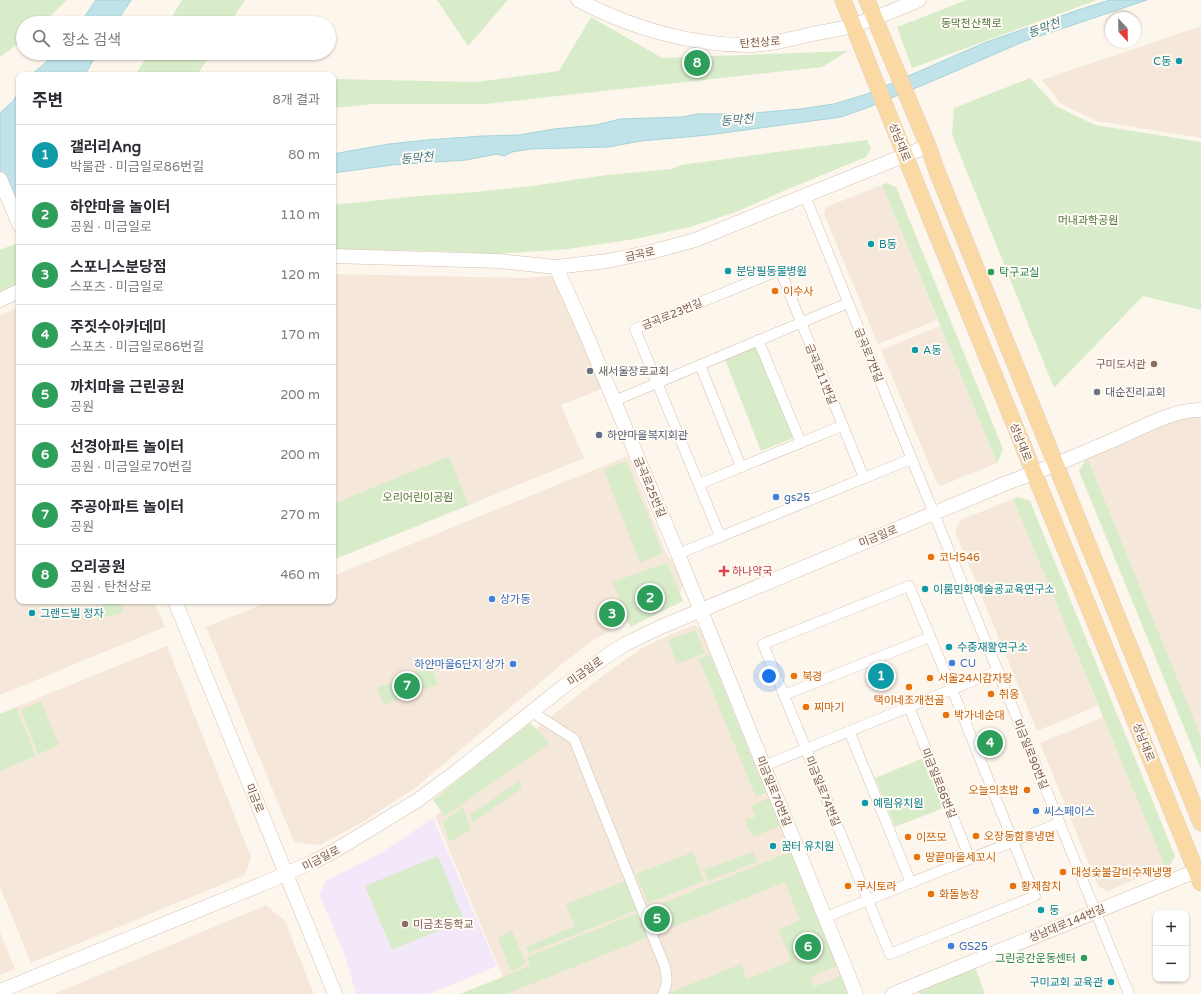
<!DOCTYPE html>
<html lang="ko">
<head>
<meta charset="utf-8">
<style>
	body { margin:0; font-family:"Varela Round","Noto Sans KR",sans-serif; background:#f7f7f7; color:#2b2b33 }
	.controls { position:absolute; right:12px; bottom:12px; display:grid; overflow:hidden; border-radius:8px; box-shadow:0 1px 3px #0004 }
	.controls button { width:36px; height:36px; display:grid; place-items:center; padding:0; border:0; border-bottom:1px solid #e1e1e2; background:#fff; color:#2b2b33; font:20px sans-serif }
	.compass { position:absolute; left:1105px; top:12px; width:36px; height:36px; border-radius:50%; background:#fff; box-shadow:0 1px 3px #0004; rotate:158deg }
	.you { position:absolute; left:769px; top:676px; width:14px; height:14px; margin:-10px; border:3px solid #fff; border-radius:50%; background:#1a73e8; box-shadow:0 0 0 6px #1a73e833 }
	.badge { display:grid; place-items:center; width:26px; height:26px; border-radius:50%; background:#2563eb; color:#fff; font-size:13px; font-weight:700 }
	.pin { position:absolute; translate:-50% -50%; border:2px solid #fff; box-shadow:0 1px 4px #0006 }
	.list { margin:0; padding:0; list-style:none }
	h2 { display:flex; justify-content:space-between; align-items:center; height:52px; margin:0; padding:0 16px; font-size:17px }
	h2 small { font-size:13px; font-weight:400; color:#7c7c81 }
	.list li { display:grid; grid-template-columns:26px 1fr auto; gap:12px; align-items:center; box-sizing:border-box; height:60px; padding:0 16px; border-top:1px solid #e1e1e2 }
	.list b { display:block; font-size:15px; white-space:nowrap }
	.list p { margin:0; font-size:13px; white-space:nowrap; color:#7c7c81 }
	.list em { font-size:13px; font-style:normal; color:#7c7c81 }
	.icon { flex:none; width:22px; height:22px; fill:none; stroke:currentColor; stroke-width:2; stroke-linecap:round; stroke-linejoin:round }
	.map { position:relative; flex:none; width:1201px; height:994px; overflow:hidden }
	.search { position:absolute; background:#fff; box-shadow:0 1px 3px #0004; left:16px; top:16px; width:320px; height:44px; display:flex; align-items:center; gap:10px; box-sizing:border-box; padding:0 14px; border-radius:22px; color:#7c7c81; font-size:15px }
	.panel { position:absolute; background:#fff; box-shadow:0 1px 3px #0004; left:16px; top:72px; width:320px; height:532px; border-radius:8px }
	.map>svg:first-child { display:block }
	.residential { fill:#f5e8da }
	.education { fill:#f3e8fa }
	.green { fill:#d8ecc9 }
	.water { fill:#bfe3e8; stroke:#a5d3da }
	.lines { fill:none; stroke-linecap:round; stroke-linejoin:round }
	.street-casing { stroke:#d1beb0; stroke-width:11 }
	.secondary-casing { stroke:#d6c0b0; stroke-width:15 }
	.primary-casing { stroke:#dad1cd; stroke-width:17 }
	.street { stroke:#fff; stroke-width:10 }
	.secondary { stroke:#fff; stroke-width:14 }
	.primary { stroke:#fbd9a5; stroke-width:16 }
	.culture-dot { fill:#0f9aa8; stroke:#fffaf3; stroke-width:1.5 }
	.leisure-dot { fill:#2e9e5b; stroke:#fffaf3; stroke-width:1.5 }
	.food-dot { fill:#e8710a; stroke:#fffaf3; stroke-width:1.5 }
	.education-dot { fill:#8d6e63; stroke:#fffaf3; stroke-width:1.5 }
	.worship-dot { fill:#6b7280; stroke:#fffaf3; stroke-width:1.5 }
	.service-dot { fill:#5c6f8a; stroke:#fffaf3; stroke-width:1.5 }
	.shop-dot { fill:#3f7fe0; stroke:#fffaf3; stroke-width:1.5 }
	.health-dot { fill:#e0444e; stroke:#fffaf3; stroke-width:1.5 }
	.labels { text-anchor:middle; stroke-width:4; stroke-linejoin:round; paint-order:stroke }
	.park-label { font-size:11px; fill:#537a41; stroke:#fffaf3 }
	.street-label { font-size:11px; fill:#7a5c4d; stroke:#fffaf3 }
	.culture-label { font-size:11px; fill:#0d838f; stroke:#fffaf3; text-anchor:start }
	.leisure-label { font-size:11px; fill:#27864d; stroke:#fffaf3; text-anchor:start }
	.food-label { font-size:11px; fill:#c56008; stroke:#fffaf3; text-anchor:start }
	.education-label { font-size:11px; fill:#785e54; stroke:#fffaf3; text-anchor:end }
	.worship-label { font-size:11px; fill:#5b616d; stroke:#fffaf3; text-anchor:start }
	.service-label { font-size:11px; fill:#4e5e75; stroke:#fffaf3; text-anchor:start }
	.shop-label { font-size:11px; fill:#366cbe; stroke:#fffaf3; text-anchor:start }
	.health-label { font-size:11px; fill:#be3a42; stroke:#fffaf3; text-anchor:start }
	.water-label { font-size:12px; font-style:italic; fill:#437c86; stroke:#fffaf3 }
</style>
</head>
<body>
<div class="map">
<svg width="1201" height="994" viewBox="0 0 1201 994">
	<rect width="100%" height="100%" fill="#fdf6ec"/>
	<g class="residential">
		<path d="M1201 26V138L1097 121 1061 104 1042 80Z"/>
		<path d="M882 185 937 320 878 344 824 214 826 207Z"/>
		<path d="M333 274 523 278 548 276 560 277 606 387 561 405 584 458 469 505 449 456 333 504Z"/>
		<path d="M19 306V601H154L165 627 0 695V316Z"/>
		<path d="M940 326 997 463 941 486 937 483 881 350Z"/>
		<path d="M1201 415V736L1087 457 1176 419Z"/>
		<path d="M628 456 666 553 675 565 683 586 678 596 642 613 592 641 556 669 415 788 366 820 320 845 294 842 206 627 270 601H333V576Z"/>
		<path d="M1013 499 1098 706 1037 731 955 531 960 520Z"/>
		<path d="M694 625 703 631 853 994H510L435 816 545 721 601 677 642 648 672 634Z"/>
		<path d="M167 646 251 857 245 875 31 963 0 887V771L36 756 16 707Z"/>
		<path d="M1103 717 1165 867 1108 891 1098 886 1040 743Z"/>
		<path d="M266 905 285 921 314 994H54Z"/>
		<path d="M0 932 15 969 0 975Z"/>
	</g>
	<path class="education" d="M433 818 497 966 429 994H356L345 955 319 894 327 880 381 853Z"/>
	<g class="green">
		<path d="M0 0H67L43 23H23V40L0 57Z"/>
		<path d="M182 0H245L230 23H168Z"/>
		<path d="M437 0H508L468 46Z"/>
		<path d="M967 0H1097L912 68 897 27Z"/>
		<path d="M591 17 662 58 848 51 822 67 485 104H374L333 108V79L476 82 559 71Z"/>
		<path d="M149 53H211L197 75H135Z"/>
		<path d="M1030 78 1056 106 1095 125 1201 142V310L1143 296 1054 388 952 135 954 108Z"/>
		<path d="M867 140 871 149 866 157 781 192 736 212 690 227 635 239 568 249 496 254 435 251 333 249V205L419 196 476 192 532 186 607 175 672 169 681 165Z"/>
		<path d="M886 183 896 187 1003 449 997 463 882 185Z"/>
		<path d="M15 244 19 255V293L0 304V250Z"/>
		<path d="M757 343 796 437 761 451 724 357Z"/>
		<path d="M449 456 469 505 333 560V504Z"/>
		<path d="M1087 457 1201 736V769L1079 471Z"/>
		<path d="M626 461 663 553 640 563 604 470Z"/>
		<path d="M1018 497 1030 501 1175 856 1170 865 1165 867 1013 499Z"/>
		<path d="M667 563 683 601 630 627 618 595 612 582Z"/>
		<path d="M101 601H119L124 612 97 619Z"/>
		<path d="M695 630 705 653 677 664 668 640Z"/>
		<path d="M710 655 766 793 756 797 699 659Z"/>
		<path d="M431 666 438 684 384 705 377 688Z"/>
		<path d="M41 701 59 745 38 754 21 710Z"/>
		<path d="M16 707 36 756 0 771V714Z"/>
		<path d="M530 723 550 743 445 816 433 800Z"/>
		<path d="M926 757 946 807 895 827 875 778Z"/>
		<path d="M519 781 522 788 473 822 470 815Z"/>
		<path d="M769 798 780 826 753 837 745 820 756 817 751 806Z"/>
		<path d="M463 807 471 829 450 842 443 822Z"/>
		<path d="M693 852 704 881 648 903 636 874Z"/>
		<path d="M753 852 757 862 708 881 704 870Z"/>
		<path d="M790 852 837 966 810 977 814 987 841 976 848 994H666L741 964 747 979 791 961 779 929 800 920 785 882 509 993 510 994H460L530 966 527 957Z"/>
		<path d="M438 856 464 920 392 950 365 886Z"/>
		<path d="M625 881 637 910 529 953 526 947 575 926 566 904Z"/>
		<path d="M512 931 526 964 511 971 498 938Z"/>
		<path d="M975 967 985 994H919L918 990Z"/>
	</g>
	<g class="water">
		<path d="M96 0H131L116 23H80Z"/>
		<path d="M1110 0H1147L1025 41 928 83 864 109 841 117 708 135 641 141 608 147 531 149 512 152 504 156 497 154 466 160 392 165 333 173V154L389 144 426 140 482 136 519 135 554 129 596 125 620 119 682 117 697 114H743L800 109 834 104 867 94 984 43 1081 9Z"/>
		<path d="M57 53H97L85 75H31Z"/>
		<path d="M19 92V197L0 195V113L13 101Z"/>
	</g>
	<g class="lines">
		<defs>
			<g id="street">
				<path d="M805 196 1129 994"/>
				<path d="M758 340 801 443"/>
				<path d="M700 365 741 467"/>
				<path d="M614 401 848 303"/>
				<path d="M699 484 842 426"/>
				<path d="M720 536 635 329 780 270 864 478"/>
				<path d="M678 554 911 459"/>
				<path d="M909 586 952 689 1035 896 890 954 763 644Z"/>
				<path d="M784 695 930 637"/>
				<path d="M909 707 970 859"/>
				<path d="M532 712 574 739 665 967C667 978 668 984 663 994"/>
				<path d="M849 731 911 883"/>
				<path d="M764 766 997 671"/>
				<path d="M826 917 1059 823"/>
			</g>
			<g id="secondary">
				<path d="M578 0C629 27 689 45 747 45 769 45 791 39 812 34 826 31 840 30 854 25 876 18 898 9 919 0"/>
				<path d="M0 179 19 224"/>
				<path d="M333 256 499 261 556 267 607 261 651 252 695 240 928 146"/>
				<path d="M556 267 584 329 678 554 856 994"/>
				<path d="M0 300 19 291"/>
				<path d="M175 601 335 994"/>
				<path d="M0 991 260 885 315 861 336 850 418 800 461 768 563 687 608 655 625 644 663 626 1009 482C1047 469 1083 453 1120 437 1143 427 1175 409 1201 410"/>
				<path d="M893 994 1196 871"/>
			</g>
			<g id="primary">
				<path d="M843 0 916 183 1201 883"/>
				<path d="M867 0 928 146 938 174 1201 823"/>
			</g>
		</defs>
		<use href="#street" class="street-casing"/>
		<use href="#secondary" class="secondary-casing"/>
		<use href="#primary" class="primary-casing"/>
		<use href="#street" class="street"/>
		<use href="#secondary" class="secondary"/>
		<use href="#primary" class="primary"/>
	</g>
	<g class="culture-dot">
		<circle cx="1179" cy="61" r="4"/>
		<circle cx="871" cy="244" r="4"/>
		<circle cx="728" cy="271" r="4"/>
		<circle cx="915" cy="350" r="4"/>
		<circle cx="925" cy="589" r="4"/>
		<circle cx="32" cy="613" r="4"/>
		<circle cx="949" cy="647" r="4"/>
		<circle cx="865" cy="803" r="4"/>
		<circle cx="773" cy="846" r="4"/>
		<circle cx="1041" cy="910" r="4"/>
		<circle cx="1111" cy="982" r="4"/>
	</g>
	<g class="leisure-dot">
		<circle cx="991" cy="272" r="4"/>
		<circle cx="1084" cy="958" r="4"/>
	</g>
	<g class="food-dot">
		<circle cx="775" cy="291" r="4"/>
		<circle cx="931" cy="557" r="4"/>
		<circle cx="794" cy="676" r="4"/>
		<circle cx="930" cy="678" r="4"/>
		<circle cx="909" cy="687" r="4"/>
		<circle cx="991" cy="694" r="4"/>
		<circle cx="806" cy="707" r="4"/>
		<circle cx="946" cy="715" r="4"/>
		<circle cx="1027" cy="790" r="4"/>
		<circle cx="976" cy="836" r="4"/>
		<circle cx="908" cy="837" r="4"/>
		<circle cx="917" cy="857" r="4"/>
		<circle cx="1063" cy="872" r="4"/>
		<circle cx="848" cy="886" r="4"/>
		<circle cx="1013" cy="886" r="4"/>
		<circle cx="931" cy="894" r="4"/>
	</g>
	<g class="education-dot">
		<circle cx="1154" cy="364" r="4"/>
		<circle cx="405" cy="924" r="4"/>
	</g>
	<g class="worship-dot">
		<circle cx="590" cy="371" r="4"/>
		<circle cx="1097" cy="392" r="4"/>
	</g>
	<circle class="service-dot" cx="599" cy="435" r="4"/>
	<g class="shop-dot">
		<circle cx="776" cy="497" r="4"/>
		<circle cx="492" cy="599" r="4"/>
		<circle cx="952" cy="663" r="4"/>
		<circle cx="513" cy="664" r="4"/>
		<circle cx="1036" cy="811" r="4"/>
		<circle cx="951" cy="946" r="4"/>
	</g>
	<path class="health-dot" d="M722 565h4v4h4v4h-4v4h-4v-4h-4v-4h4z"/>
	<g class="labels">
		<g class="park-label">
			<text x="971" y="27">동막천산책로</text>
			<text x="1088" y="224">머내과학공원</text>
			<text x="418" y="501">오리어린이공원</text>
		</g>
		<g class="street-label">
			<text transform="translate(760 42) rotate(-4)" y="4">탄천상로</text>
			<text transform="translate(900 142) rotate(68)" y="4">성남대로</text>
			<text transform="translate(640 254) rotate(-12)" y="4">금곡로</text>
			<text transform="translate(672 314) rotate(-22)" y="4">금곡로23번길</text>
			<text transform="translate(869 355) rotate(68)" y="4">금곡로7번길</text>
			<text transform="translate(821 374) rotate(68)" y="4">금곡로11번길</text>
			<text transform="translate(1021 442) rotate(68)" y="4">성남대로</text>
			<text transform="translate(650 487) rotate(67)" y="4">금곡로25번길</text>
			<text transform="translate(878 536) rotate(-22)" y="4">미금일로</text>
			<text transform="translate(585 671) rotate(-35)" y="4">미금일로</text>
			<text transform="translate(1144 742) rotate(68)" y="4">성남대로</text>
			<text transform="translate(1031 754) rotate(68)" y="4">미금일로90번길</text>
			<text transform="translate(939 783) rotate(68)" y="4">미금일로86번길</text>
			<text transform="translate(774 791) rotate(68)" y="4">미금일로70번길</text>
			<text transform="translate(823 791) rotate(68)" y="4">미금일로74번길</text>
			<text transform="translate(255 798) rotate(68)" y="4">미금로</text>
			<text transform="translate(321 858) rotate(-27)" y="4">미금일로</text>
			<text transform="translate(1067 923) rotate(-22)" y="4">성남대로144번길</text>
		</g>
		<g class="culture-label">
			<text x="1171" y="65" text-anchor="end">C동</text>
			<text x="879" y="248">B동</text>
			<text x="736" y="275">분당필동물병원</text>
			<text x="923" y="354">A동</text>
			<text x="933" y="593">이룸민화예술굥교육연구소</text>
			<text x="40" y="617">그랜드빌 정자</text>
			<text x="957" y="651">수중재활연구소</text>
			<text x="873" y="807">예림유치원</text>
			<text x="781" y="850">꿈터 유치원</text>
			<text x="1049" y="914">둥</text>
			<text x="1103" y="986" text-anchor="end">구미교회 교육관</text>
		</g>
		<g class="leisure-label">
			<text x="999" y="276">탁구교실</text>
			<text x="1076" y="962" text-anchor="end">그린공간운동센터</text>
		</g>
		<g class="food-label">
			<text x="783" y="295">이수사</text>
			<text x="939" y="561">코너546</text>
			<text x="802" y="680">북경</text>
			<text x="938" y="682">서울24시감자탕</text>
			<text x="999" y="698">취옹</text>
			<text x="909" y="704" text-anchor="middle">택이네조개전골</text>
			<text x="814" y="711">찌마기</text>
			<text x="954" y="719">박가네순대</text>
			<text x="1019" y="794" text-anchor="end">오늘의초밥</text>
			<text x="984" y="840">오장동함흥냉면</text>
			<text x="916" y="841">이쯔모</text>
			<text x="925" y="861">땅끝마을세꼬시</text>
			<text x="1071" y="876">대성숯불갈비수제냉명</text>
			<text x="856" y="890">쿠시토라</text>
			<text x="1021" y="890">황제참치</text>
			<text x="939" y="898">화돌농장</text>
		</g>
		<g class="education-label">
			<text x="1146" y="368">구미도서관</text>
			<text x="413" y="928" text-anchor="start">미금초등학교</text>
		</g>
		<g class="worship-label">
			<text x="598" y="375">새서울장로교회</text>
			<text x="1105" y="396">대순진리교회</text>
		</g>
		<g class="service-label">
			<text x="607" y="439">하얀마을복지회관</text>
		</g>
		<g class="shop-label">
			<text x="784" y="501">gs25</text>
			<text x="500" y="603">상가동</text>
			<text x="960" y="667">CU</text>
			<text x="505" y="668" text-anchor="end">하얀마을6단지 상가</text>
			<text x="1044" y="815">씨스페이스</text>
			<text x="959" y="950">GS25</text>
		</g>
		<g class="health-label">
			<text x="732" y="575">하나약국</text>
		</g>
		<g class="water-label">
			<text transform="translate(1044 28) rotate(-20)" y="4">동막천</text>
			<text transform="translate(737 120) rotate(-5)" y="4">동막천</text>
			<text transform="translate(417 158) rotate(-5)" y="4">동막천</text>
		</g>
	</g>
</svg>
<div class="controls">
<button>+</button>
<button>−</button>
</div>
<svg class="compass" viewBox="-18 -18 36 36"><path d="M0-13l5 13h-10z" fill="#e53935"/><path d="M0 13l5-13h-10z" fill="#7c7c81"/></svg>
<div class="you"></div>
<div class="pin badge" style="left:881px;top:676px;background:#0f9aa8">1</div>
<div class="pin badge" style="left:650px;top:598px;background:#2e9e5b">2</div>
<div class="pin badge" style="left:612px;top:614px;background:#2e9e5b">3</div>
<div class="pin badge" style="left:990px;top:743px;background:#2e9e5b">4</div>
<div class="pin badge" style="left:657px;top:919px;background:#2e9e5b">5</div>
<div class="pin badge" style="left:808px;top:947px;background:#2e9e5b">6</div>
<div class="pin badge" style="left:407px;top:686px;background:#2e9e5b">7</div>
<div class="pin badge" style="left:697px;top:63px;background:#2e9e5b">8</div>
<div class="search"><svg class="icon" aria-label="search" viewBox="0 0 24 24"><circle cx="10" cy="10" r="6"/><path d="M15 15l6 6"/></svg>장소 검색</div>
<section class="panel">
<h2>주변<small>8개 결과</small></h2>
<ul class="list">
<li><span class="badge" style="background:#0f9aa8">1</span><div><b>갤러리Ang</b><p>박물관 · 미금일로86번길</p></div><em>80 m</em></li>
<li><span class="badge" style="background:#2e9e5b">2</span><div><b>하얀마을 놀이터</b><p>공원 · 미금일로</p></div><em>110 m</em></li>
<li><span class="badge" style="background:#2e9e5b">3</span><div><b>스포니스분당점</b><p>스포츠 · 미금일로</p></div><em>120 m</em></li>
<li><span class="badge" style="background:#2e9e5b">4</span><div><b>주짓수아카데미</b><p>스포츠 · 미금일로86번길</p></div><em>170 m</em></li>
<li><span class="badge" style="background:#2e9e5b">5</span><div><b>까치마을 근린공원</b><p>공원</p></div><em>200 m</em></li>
<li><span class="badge" style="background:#2e9e5b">6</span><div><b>선경아파트 놀이터</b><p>공원 · 미금일로70번길</p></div><em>200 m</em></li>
<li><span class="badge" style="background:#2e9e5b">7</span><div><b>주공아파트 놀이터</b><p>공원</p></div><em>270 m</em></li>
<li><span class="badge" style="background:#2e9e5b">8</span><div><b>오리공원</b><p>공원 · 탄천상로</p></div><em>460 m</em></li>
</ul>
</section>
</div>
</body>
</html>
